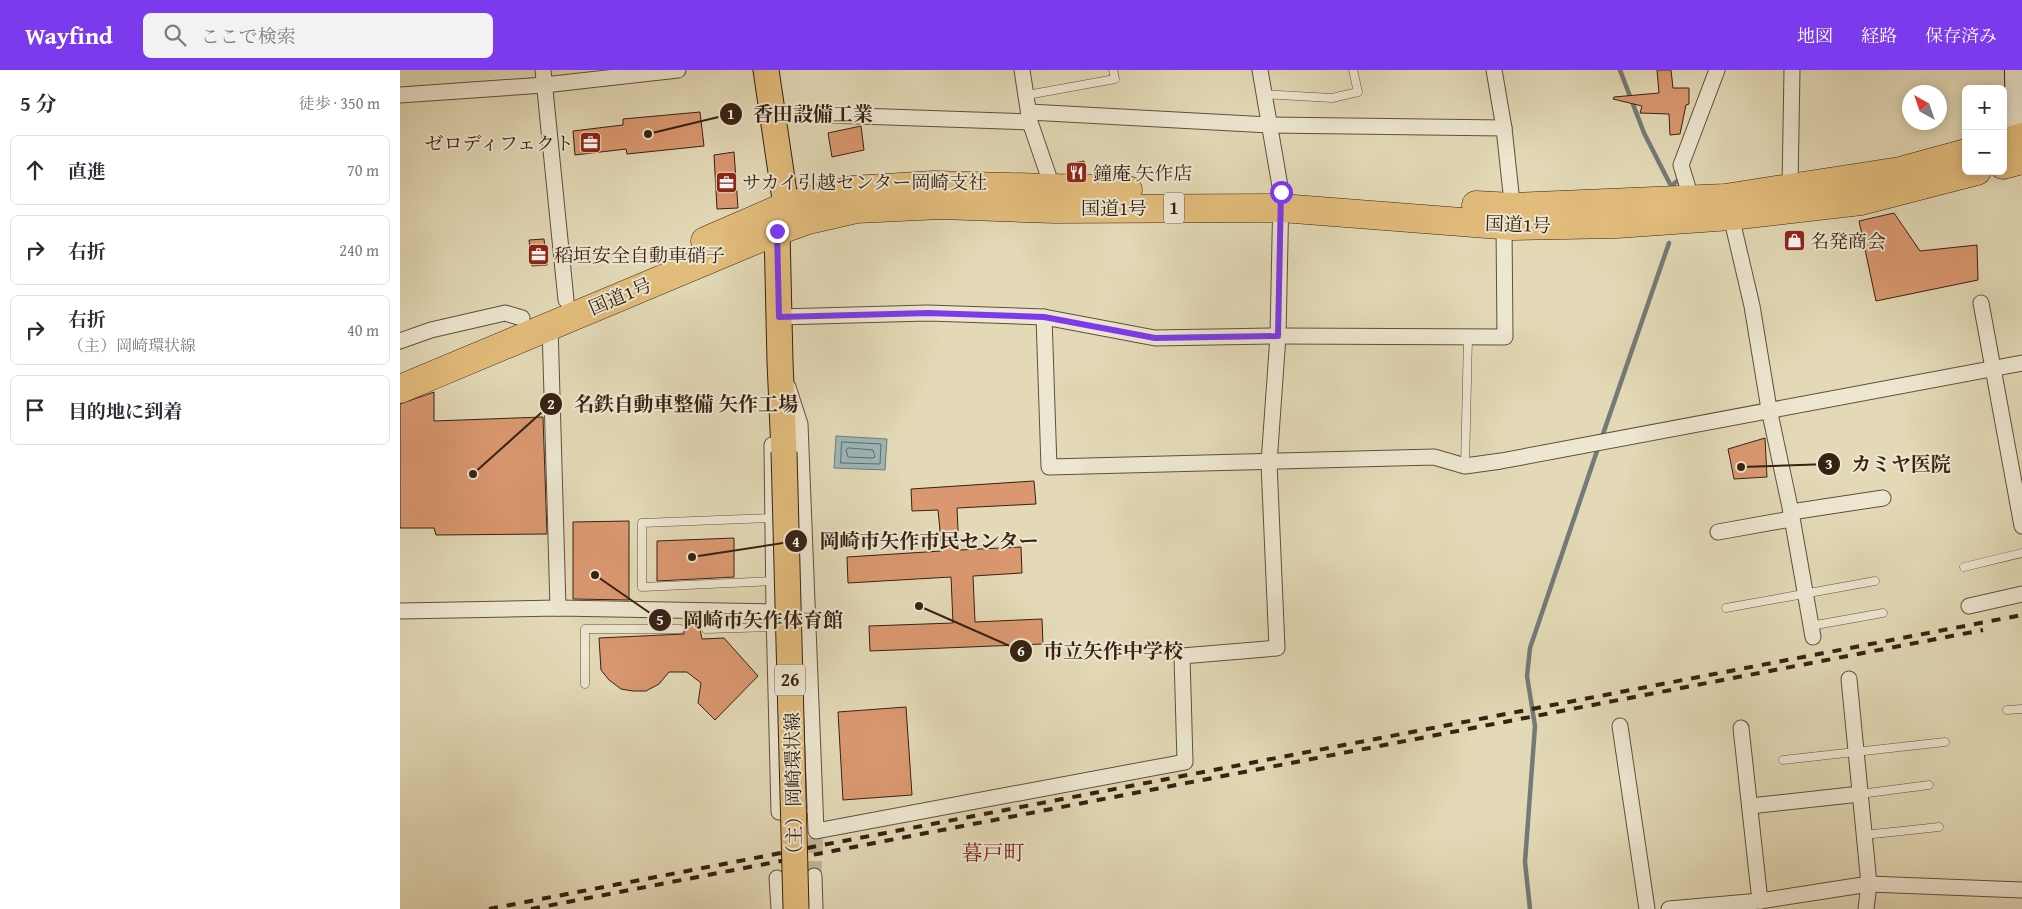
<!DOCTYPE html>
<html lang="ja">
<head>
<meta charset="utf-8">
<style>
	body { margin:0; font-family:"Gentium Book Plus","Noto Serif JP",serif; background:#f2f2f3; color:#2b2b33 }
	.controls { position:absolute; right:15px; top:15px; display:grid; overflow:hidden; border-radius:8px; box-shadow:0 2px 12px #0003 }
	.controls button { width:45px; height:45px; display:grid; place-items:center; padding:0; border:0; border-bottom:1px solid #e1e1e2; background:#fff; color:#2b2b33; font:25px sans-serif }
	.compass { position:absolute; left:1502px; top:15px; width:45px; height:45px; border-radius:50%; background:#fff; box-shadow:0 2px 12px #0003; rotate:320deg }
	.stop { position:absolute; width:15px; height:15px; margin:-11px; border:4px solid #7c3aed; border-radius:50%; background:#fff }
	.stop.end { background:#7c3aed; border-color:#fff; box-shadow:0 1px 5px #0008 }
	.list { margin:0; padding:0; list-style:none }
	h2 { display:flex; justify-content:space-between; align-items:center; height:65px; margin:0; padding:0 20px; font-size:21px }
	h2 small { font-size:16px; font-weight:400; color:#7c7c81 }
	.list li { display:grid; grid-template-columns:32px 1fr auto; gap:15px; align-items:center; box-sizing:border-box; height:70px; margin:0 10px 10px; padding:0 10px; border:1px solid #e1e1e2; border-radius:8px }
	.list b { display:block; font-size:19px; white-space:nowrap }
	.list p { margin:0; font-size:16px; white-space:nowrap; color:#7c7c81 }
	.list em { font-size:16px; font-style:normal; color:#7c7c81 }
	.icon { flex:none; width:28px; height:28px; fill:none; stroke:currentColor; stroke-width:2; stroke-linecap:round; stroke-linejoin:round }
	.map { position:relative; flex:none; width:1622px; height:839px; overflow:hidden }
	header { display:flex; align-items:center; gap:30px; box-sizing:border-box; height:70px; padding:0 25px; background:#7c3aed; color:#fff }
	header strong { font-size:24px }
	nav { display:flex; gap:28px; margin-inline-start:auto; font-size:18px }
	.search { width:350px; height:45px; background:#f2f2f3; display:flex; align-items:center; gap:12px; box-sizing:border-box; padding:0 18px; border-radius:8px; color:#7c7c81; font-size:19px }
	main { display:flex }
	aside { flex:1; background:#fff }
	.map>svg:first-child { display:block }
	.water { fill:#9bb7ba; stroke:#737b77 }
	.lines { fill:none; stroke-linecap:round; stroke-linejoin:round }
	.shore { stroke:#686c66; stroke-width:1 }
	.stream { stroke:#737b77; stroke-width:4.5 }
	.building { fill:#db9870; stroke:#362113 }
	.street-tunnel { stroke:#c0b495; stroke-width:15; stroke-dasharray:15 8; stroke-linecap:butt }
	.lane-casing { stroke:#614f3c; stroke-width:9 }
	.street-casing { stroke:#614f3c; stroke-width:17 }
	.secondary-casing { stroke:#362113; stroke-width:24 }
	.primary-casing { stroke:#362113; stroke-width:27 }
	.highway-casing { stroke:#362113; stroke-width:29 }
	.lane { stroke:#ede6d0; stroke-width:8 }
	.street { stroke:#ede6d0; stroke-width:15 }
	.secondary { stroke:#ede6d0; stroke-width:22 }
	.primary { stroke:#e2bc7b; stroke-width:25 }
	.highway { stroke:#e2bc7b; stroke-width:28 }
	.rail { stroke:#362113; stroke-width:4; stroke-dasharray:9 9; stroke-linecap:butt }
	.primary-bridge-casing { stroke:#362113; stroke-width:27; stroke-linecap:butt }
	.primary-bridge { stroke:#e2bc7b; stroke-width:25 }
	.route { stroke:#7c3aed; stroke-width:6 }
	.labels { text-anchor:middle; stroke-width:4; stroke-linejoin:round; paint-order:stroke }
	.shield { fill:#ede6d0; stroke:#6d5c4c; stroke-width:1 }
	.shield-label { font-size:18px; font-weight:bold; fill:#362113 }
	.poi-label { font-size:19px; fill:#362113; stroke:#ede6d0; text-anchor:start }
	.street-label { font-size:19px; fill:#362113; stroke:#ede6d0 }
	.quarter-label { font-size:21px; fill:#7a1f14; stroke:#ede6d0 }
	.leader { fill:none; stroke:#362113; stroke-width:2 }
	.callout-dot { fill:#362113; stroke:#ede6d0; stroke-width:2 }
	.mark-label { font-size:15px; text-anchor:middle; font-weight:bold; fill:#fff }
	.callout-label { font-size:20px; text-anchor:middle; font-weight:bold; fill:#362113; stroke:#ede6d0; stroke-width:4; stroke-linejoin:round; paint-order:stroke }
</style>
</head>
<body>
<header>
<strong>Wayfind</strong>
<div class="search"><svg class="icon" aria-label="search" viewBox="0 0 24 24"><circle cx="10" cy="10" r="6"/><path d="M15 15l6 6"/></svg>ここで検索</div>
<nav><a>地図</a><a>経路</a><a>保存済み</a></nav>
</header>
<main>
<aside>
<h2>5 分<small>徒歩 · 350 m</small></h2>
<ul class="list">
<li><svg class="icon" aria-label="ahead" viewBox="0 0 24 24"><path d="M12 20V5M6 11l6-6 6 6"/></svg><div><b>直進</b></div><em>70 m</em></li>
<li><svg class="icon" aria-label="right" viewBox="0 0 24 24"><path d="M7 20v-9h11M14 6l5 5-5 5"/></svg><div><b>右折</b></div><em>240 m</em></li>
<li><svg class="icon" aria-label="right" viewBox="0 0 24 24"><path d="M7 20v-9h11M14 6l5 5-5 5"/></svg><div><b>右折</b><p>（主）岡崎環状線</p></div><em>40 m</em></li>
<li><svg class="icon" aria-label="arrive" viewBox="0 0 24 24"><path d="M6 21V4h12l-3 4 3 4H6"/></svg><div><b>目的地に到着</b></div></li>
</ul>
</aside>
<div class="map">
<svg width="1622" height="839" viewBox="0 0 1622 839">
	<rect width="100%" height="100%" fill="#e3d9b6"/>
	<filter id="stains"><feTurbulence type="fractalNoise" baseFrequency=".004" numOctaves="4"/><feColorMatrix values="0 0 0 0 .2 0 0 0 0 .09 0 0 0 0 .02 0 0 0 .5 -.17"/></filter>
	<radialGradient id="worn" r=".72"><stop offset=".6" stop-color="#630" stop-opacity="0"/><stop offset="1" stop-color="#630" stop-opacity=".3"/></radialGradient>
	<path class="water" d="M436 366 487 369 485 400 434 398Z"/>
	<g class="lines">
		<g class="shore">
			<path d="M442 372 481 374 480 394 441 393Z"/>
			<path d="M449 378 473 380 475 387 472 388 448 387 446 380Z"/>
		</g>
		<g class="stream">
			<path d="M1220 0 1244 63 1271 116 1281 108"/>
			<path d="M1203 364 1269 173"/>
			<path d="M1130 839 1125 792 1135 656 1127 606 1130 578 1198 378"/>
		</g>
	</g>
	<g class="building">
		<path d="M1257 0H1271L1273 18H1289V34L1286 35 1280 64 1270 65 1269 44 1240 43 1242 36 1213 29 1214 27 1259 23Z"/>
		<path d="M300 42 304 76 227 84 226 79 175 85 173 61 223 55V49Z"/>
		<path d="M461 56 464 80 432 87 428 63Z"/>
		<path d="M334 82 338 138 317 139 314 85Z"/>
		<path d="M684 91 686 103H668L667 94Z"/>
		<path d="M1494 143 1520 181 1577 175 1578 210 1476 231 1459 151Z"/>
		<path d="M144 169 147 195 132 196 129 170Z"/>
		<path d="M34 322V351L143 347 147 464 36 465 34 458H0V334Z"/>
		<path d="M1365 368 1367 407 1334 409 1328 379Z"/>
		<path d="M634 411 636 434 557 438 559 480 621 477 622 503 573 506 575 552 642 549 643 574 470 581 469 556 553 553 551 507 448 513 447 487 542 481 538 440 512 441 511 419Z"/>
		<path d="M229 451V530L173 529V452Z"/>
		<path d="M334 468V507L257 511V471Z"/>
		<path d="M284 550H303L300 559 302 569 324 568 358 606 315 650 298 633 301 613 287 602H269L259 614 246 621H233L221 619 209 610 201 600 199 568 284 564Z"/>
		<path d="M506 637 512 725 443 730 438 642Z"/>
	</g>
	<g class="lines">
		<path class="street-tunnel" d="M414 806 416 761"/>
		<defs>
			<g id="lane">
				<path d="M863 24 932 28 958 22 953 0"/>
				<path d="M627 25 715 9 713 0"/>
				<path d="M1065 396 1068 267"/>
				<path d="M372 448 242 453V517L374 511"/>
				<path d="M1564 497 1622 483"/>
				<path d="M1326 538 1475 511"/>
				<path d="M1410 556 1483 543"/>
				<path d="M306 559 374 557"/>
				<path d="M185 614V559H280"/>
				<path d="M1607 640 1622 639"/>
				<path d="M1383 690 1545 672"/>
				<path d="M1460 724 1529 715"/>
				<path d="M1464 765 1539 757"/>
			</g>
			<g id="street">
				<path d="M143 0 166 230"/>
				<path d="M622 0 630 52 654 122"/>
				<path d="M1094 0 1104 58 1113 142"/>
				<path d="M0 25 144 15 278 0"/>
				<path d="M629 42 869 55 1104 58"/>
				<path d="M371 43 630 52"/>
				<path d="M1390 118 1392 0"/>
				<path d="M1291 128 1281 95 1317 0"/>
				<path d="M1331 146 1352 236 1369 339 1391 442 1413 567"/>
				<path d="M1581 233 1622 456"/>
				<path d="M379 247 528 243 644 247 755 268 878 266 1105 267 1104 155"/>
				<path d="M644 247 649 397 1034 387 1065 396 1101 391 1622 293"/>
				<path d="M150 255 158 538"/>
				<path d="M0 271 31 260 105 243 122 248"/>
				<path d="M388 317 400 354 416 761 785 692 782 586 877 578 869 393 878 266 881 122 860 0"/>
				<path d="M1391 442 1483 428"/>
				<path d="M1318 462 1391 449"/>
				<path d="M1569 536 1622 524"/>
				<path d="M0 541 158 538 374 542 372 375"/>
				<path d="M374 542 379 742 400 741"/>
				<path d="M1449 609 1469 814 1466 839"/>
				<path d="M1220 656 1247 839"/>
				<path d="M1341 658 1360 831"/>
				<path d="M1350 736 1460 724"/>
				<path d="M414 806 415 839"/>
				<path d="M377 808 379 839"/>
				<path d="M1269 839 1360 831 1469 814 1622 820"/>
			</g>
			<path id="secondary" d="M1616 0 1617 69 1620 84"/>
			<path id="primary" d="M366 0 386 136 377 161 380 292 384 382"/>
			<g id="highway">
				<path d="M1603 73 1622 67"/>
				<path d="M1603 95 1622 90"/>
				<path d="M1076 135 1113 137 1325 128 1500 101 1566 83"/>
				<path d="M305 171 386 136 452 120 534 115 728 120"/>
				<path d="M0 319 377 161 408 150 456 139 541 135 655 139 881 138 1113 156 1217 154 1331 146 1461 131 1577 101"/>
			</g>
		</defs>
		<use href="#lane" class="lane-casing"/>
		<use href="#street" class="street-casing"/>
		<use href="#secondary" class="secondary-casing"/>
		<use href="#primary" class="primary-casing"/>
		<use href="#highway" class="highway-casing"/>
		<use href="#lane" class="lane"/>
		<use href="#street" class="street"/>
		<use href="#secondary" class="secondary"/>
		<use href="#primary" class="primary"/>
		<use href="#highway" class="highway"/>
		<g class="rail">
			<path d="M89 839 1622 545"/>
			<path d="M131 839 1583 560"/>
		</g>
		<defs>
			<path id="primary-bridge" d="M384 382 396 839"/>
		</defs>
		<use href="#primary-bridge" class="primary-bridge-casing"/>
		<use href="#primary-bridge" class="primary-bridge"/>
	</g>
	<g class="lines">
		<path class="route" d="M377 161 379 247 528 243 644 247 755 268 878 266 881 122"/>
	</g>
	<defs>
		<symbol id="office-square" viewBox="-11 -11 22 22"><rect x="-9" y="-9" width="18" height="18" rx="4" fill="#8f2418" stroke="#ede6d0"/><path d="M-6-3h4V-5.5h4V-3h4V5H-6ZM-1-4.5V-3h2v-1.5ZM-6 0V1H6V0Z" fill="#fff"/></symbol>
		<symbol id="restaurant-square" viewBox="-11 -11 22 22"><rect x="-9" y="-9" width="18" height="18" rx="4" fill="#8f2418" stroke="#ede6d0"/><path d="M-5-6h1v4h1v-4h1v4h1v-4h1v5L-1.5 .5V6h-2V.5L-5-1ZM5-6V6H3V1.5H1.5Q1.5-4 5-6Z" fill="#fff"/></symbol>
		<symbol id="shop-square" viewBox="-11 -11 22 22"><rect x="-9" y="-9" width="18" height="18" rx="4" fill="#8f2418" stroke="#ede6d0"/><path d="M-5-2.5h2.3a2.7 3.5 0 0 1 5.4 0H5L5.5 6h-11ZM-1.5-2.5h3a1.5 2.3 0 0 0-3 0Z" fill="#fff"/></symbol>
	</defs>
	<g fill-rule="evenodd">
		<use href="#office-square" x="178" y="60" width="25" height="25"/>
		<use href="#restaurant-square" x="664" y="90" width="25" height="25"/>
		<use href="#office-square" x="314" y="100" width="25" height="25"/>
		<use href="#shop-square" x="1382" y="158" width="25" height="25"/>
		<use href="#office-square" x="126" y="172" width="25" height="25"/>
	</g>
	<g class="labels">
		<g class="shield">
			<rect x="764" y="122.5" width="20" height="31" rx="4"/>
			<rect x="375" y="594.5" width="30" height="31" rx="4"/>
		</g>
		<g class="shield-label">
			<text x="774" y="144">1</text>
			<text x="390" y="616">26</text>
		</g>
		<g class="poi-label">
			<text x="174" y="80" text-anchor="end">ゼロディフェクト</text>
			<text x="693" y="110">鐘庵 矢作店</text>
			<text x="342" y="119">サカイ引越センター岡崎支社</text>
			<text x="1410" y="178">名発商会</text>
			<text x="154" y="192">稻垣安全自動車硝子</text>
		</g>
		<g class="street-label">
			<text x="714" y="145">国道1号</text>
			<text transform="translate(1118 154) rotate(2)" y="7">国道1号</text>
			<text transform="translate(220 226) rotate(-23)" y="7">国道1号</text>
			<text transform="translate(393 718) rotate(-91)" y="7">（主）岡崎環状線</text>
		</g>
		<g class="quarter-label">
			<text x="593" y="790">暮戸町</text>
		</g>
	</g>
	<path class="leader" d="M248 64L331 44M73 404L151 334M1341 397L1429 394M292 487L396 471M195 505L260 550M519 536L621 581"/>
	<g class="callout-dot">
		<circle cx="248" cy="64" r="5"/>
		<circle cx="73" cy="404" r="5"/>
		<circle cx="1341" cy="397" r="5"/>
		<circle cx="292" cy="487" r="5"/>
		<circle cx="195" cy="505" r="5"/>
		<circle cx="519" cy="536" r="5"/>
		<circle cx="331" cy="44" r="12"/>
		<circle cx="151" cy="334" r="12"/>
		<circle cx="1429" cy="394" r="12"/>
		<circle cx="396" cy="471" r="12"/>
		<circle cx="260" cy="550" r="12"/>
		<circle cx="621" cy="581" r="12"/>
	</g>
	<g class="mark-label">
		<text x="331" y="49">1</text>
		<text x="151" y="339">2</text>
		<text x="1429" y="399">3</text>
		<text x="396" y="477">4</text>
		<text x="260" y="555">5</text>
		<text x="621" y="586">6</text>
	</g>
	<g class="callout-label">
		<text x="413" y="51">香田設備工業</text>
		<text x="286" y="341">名鉄自動車整備 矢作工場</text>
		<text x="1501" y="401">カミヤ医院</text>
		<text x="529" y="478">岡崎市矢作市民センター</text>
		<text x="363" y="557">岡崎市矢作体育館</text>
		<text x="713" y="588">市立矢作中学校</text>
	</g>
	<rect width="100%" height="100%" filter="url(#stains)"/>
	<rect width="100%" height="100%" fill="url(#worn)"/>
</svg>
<div class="controls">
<button>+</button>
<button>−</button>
</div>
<svg class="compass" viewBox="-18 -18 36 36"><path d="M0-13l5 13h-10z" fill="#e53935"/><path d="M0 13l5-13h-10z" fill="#7c7c81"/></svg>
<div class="stop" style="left:881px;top:122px"></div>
<div class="stop end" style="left:377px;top:161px"></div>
</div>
</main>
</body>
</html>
